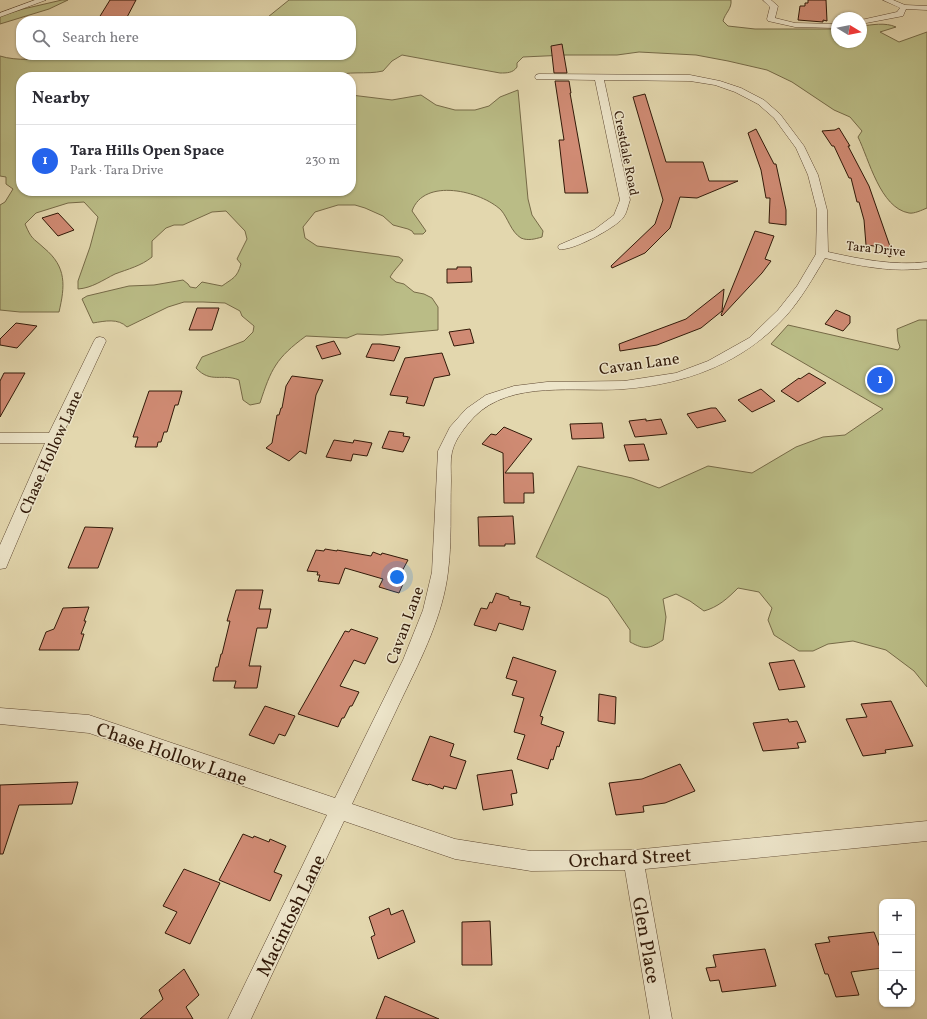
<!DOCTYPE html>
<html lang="en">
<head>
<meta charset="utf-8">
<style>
	body { margin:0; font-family:Vollkorn,serif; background:#f2f2f3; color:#2b2b33 }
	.controls { position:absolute; right:12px; bottom:12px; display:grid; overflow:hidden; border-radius:8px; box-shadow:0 1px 3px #0004 }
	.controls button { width:36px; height:36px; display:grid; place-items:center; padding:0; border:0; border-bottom:1px solid #e1e1e2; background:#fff; color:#2b2b33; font:20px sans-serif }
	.compass { position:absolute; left:831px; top:12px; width:36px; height:36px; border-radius:50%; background:#fff; box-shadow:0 1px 3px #0004; rotate:100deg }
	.you { position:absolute; left:397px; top:577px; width:14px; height:14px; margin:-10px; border:3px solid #fff; border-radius:50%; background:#1a73e8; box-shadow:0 0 0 6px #1a73e833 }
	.badge { display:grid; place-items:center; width:26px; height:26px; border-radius:50%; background:#2563eb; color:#fff; font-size:13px; font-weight:700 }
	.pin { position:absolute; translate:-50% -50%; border:2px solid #fff; box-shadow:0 1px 4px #0006 }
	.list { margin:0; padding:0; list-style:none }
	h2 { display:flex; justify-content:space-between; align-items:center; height:52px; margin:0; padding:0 16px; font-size:17px }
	h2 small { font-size:13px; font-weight:400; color:#7c7c81 }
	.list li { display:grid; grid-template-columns:26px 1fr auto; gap:12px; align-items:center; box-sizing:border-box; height:72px; padding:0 16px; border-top:1px solid #e1e1e2 }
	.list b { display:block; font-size:15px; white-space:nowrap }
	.list p { margin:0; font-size:13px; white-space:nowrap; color:#7c7c81 }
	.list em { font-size:13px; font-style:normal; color:#7c7c81 }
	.icon { flex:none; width:22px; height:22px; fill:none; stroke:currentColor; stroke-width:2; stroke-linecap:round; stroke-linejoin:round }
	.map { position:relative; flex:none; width:927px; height:1019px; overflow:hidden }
	.search { position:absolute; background:#fff; box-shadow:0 1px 3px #0004; left:16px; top:16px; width:340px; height:44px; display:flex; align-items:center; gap:10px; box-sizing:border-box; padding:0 14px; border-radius:16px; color:#7c7c81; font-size:15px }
	.panel { position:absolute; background:#fff; box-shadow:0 1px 3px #0004; left:16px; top:72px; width:340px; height:124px; border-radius:16px }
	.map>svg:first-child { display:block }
	.green { fill:#babc86; stroke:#766a47 }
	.building { fill:#d08b74; stroke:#311908 }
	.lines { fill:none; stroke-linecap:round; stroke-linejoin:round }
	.minor-casing { stroke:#5e4832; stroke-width:1 }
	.minor { fill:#ede5ca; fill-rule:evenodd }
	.labels { text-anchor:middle; stroke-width:3; stroke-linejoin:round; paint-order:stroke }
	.far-street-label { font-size:13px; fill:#311908; stroke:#ede5ca }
	.street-label { font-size:16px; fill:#311908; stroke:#ede5ca }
	.near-street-label { font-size:19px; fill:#311908; stroke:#ede5ca }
</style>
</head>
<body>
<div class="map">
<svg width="927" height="1019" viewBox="0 0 927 1019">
	<rect width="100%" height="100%" fill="#e3d7ae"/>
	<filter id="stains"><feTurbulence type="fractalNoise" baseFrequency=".005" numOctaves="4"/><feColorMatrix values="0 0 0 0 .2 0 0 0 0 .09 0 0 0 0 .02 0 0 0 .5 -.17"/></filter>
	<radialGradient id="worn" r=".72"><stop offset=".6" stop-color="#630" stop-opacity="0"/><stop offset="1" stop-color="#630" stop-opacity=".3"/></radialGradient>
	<g class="green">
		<path d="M62 0H68L49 9 0 24V16L23 9Z"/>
		<path d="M289 0H731C732 9 725 13 723 21L728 26 755 29H837V42H861V26C872 25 885 22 896 27L880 32 899 42 927 32V208C922 210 914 214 909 213 880 208 869 159 858 137L862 131 850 117 834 110 792 82 767 70 728 61 696 55 639 52 617 55H566L523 57 517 63V67C513 73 507 73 500 73L402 55 392 61 383 71C366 75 348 70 331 77H21V191H351V95L392 100 421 95 436 105 455 110H475L489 106 500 97 518 90 528 199 532 215 543 231 542 237C535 239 528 241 521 238 511 232 508 218 501 210 481 191 424 177 412 211L426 231 423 234H414L412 231 408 229 393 225 383 216 365 208 355 205H338L315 212 303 227 305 238 317 246 399 257 403 260C399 266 394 270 390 277L396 282 404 284 414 292 424 294 432 298 438 307V330L382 335 357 334 347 338 306 336C276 358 271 369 260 403L250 405 243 400 239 380C222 373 211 384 196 368L202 357 244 341 253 332 254 326 242 316 240 311 225 303 203 302H184L168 307 127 327C118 318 105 321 93 323L82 299 87 296 129 286 154 285 183 280 188 284 190 287 196 288 202 282 222 286C233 278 237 278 241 264L237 259 247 239 245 231 226 211 212 212 183 225H174L166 228 152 241V257C141 266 128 269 115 274 103 280 92 288 78 289V281L90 247 98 217 84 202 68 203 36 213 25 224C32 240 32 237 44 248 67 267 65 286 59 312H20L0 310V205L5 202 13 189 6 184V177L0 176V56C16 61 39 60 55 55H351V21H263Z"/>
		<path d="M919 320H927V687L914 671 886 650 853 641 828 644 813 651H799L774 635 768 620 772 608 759 592 738 588C727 599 718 607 704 611L690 601 676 594 663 599 666 617 663 640C649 649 645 650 630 642V630L608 598 536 557 578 466 632 478 659 488 708 466 752 473 796 447 823 437 845 435 883 409 771 344 788 325 898 350 900 347 898 341 897 329Z"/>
	</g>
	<g class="building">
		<path d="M110 0H136L125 21H97Z"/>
		<path d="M808 0H826L827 21 823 20V22L798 20 800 6H805V3H808Z"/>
		<path d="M562 44 567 73H554L551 46Z"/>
		<path d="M555 81H569L571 93H570L588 193H565L559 140H564Z"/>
		<path d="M645 94 666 162H703L709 181H738L697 198 680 197 670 228 645 253 612 268 611 266 655 224 663 200 633 97Z"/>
		<path d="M839 128 850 146H848L869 186 893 255 889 257 882 247 866 245 864 220 859 202H857L851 178H849L834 146H832L822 131 835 130Z"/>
		<path d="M756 129 774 164H776L786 210V225L769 223 770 198H766L761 170 748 133Z"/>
		<path d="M58 213 74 230 58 236 42 218Z"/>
		<path d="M755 231 774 236 765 259 771 261 762 273 722 316 721 315Z"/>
		<path d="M457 267H471L472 282 447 283V269H457Z"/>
		<path d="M724 289 722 311 701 328 657 345 620 351 619 344 686 319Z"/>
		<path d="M197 308H219L212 330H189Z"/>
		<path d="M836 310 850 316V323L843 331 825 324Z"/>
		<path d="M16 323 37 326 17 348 0 345V339Z"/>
		<path d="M470 329 474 343 454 346 449 332Z"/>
		<path d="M334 341 341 354 322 359 316 346Z"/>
		<path d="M372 344H380L400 347 394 361 366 357Z"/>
		<path d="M442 353 450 375 434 378 424 406 406 403 408 397 390 395 405 358Z"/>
		<path d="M4 373H25L0 417V381Z"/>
		<path d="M809 373 826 383 798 402 781 391 799 378 800 379Z"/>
		<path d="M292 376 323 380 316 395 306 454 300 451 289 461 266 448 272 443 277 415H279L281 408H282L286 386Z"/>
		<path d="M761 389 775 401 752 412 738 400Z"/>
		<path d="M149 391H182L178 405H175L167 432H164L161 442H158L157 447H135L138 437H133Z"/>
		<path d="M711 408H716L726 421 697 428 687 414Z"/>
		<path d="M646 419V421L661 419 667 434 635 437 629 421Z"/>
		<path d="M602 423 604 438 572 439 570 424Z"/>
		<path d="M504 427 532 439 505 473H533L534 493H524V503H504L503 453 482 444 491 434 496 435Z"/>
		<path d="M389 431 404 433 403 436 410 437 403 452 382 448Z"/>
		<path d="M334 440 353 443 354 440 372 443 367 456 353 454 351 461 326 457Z"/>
		<path d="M644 444 649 460 629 461 624 445Z"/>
		<path d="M513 516 515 544H505V546H479L478 517Z"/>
		<path d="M85 527 113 528 98 568H68Z"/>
		<path d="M325 549 337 551V550L371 556 373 552 381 555 382 553 408 560 400 575 406 577 399 593 379 587 383 579 345 568 339 584 318 581 320 575H317L318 572 307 571 316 550 324 551Z"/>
		<path d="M236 590H263L259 609H271L267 628H257L249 666H261L257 688H234L236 681H213L216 667H218L221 654H222L230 621H227Z"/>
		<path d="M496 593 509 597V599L521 602 520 605 530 607 523 630 499 623 496 631 474 625 481 608 487 609 490 602 492 603Z"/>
		<path d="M89 607 84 621H86L81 634H84L79 650H39L46 632 54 629 63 608Z"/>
		<path d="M351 629 378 638 365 664 354 660 340 686 359 692 352 706H350L344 718H342L338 727 298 714 345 631 349 632Z"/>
		<path d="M513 657 556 671 540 716 543 717 541 724 564 732 559 747 557 746 553 760 551 759 548 769 517 759 525 735 514 732 524 698 512 695 517 681 506 678Z"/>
		<path d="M794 660 805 687 779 690 769 663Z"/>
		<path d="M599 694 616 697 615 724 598 721Z"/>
		<path d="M891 701 913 746 885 750 886 753 863 756 846 719 867 717 861 704Z"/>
		<path d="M265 706 295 716 285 736 279 734 274 744 249 735Z"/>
		<path d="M788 719 789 722 797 721 806 742 797 743 799 748 763 751 753 723Z"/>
		<path d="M430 736 454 744 450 756 466 761 456 789 444 786 443 789 429 784 428 785 412 780Z"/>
		<path d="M680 764 695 791 665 803 643 806 644 812 616 815 609 783 642 779Z"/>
		<path d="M512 770 517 793 511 794 513 805 483 810 477 775Z"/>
		<path d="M78 782 72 804 19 805 3 854H0V785Z"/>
		<path d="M243 834 253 838 254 836 269 842 270 839 286 846 274 872 282 875 270 901 219 880Z"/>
		<path d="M184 869 220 883 190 944 165 933 177 912 163 906Z"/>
		<path d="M389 908 391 915 403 910 415 942 378 959 371 937 375 935 369 917Z"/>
		<path d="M490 921 492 965H462V922Z"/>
		<path d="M874 932 882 953V968L851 972 859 995 836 997 828 974H825L815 944 830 942 828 937Z"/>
		<path d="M765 949 776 986 722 992 719 980 710 981 706 968 716 967 713 955Z"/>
		<path d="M184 969 199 995 186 1007 193 1019H140L163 999 159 990Z"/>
		<path d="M385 996 439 1019H376Z"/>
	</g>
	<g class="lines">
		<defs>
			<g id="minor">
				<path d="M35 0H46L0 17V13Z"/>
				<path d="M763 0H771L778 6 775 18 795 23 837 24V28L795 27 768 21 767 19 770 7Z"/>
				<path d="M883 0H893L905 5 927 6V10L906 9 903 16 861 24V20L897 12 900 8Z"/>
				<path d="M539 74 690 75 720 81 741 88 764 100 780 114 804 146 818 175 827 210 828 252C860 259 893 266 927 262V268C893 273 859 266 825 258 813 278 801 299 786 316 743 363 687 384 624 389 577 393 511 379 474 417 465 427 455 439 452 452 450 461 451 471 451 481 450 511 452 542 448 572 443 615 422 657 403 696 386 732 369 768 352 804L455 839 531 851 633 850 927 821V841L645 869 672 1019H650L625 870 531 871 455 859 344 821 251 1019H228L327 815 89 733 0 724V708L89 715 335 798 403 660 423 610 432 572 438 451 450 427 466 409 486 395 514 386 547 382 624 381 676 373 708 361 749 338 778 310 797 286 816 254 817 210 808 175 796 148 774 118 758 104 735 92 715 85 690 81 604 80 630 200C628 205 627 213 623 218 615 228 571 252 559 249L558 247 559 245 594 230 614 215 620 200 595 80 536 79 535 77 536 75Z"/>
				<path d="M100 337 104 338 106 341 61 438 8 563 6 568 0 569V545L45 443H0V433H49L94 341 96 338Z"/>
			</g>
		</defs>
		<use href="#minor" class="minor-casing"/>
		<use href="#minor" class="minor"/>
	</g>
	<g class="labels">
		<g class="far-street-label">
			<text transform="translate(627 153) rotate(79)" y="5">Crestdale Road</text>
			<text transform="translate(876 248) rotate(6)" y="5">Tara Drive</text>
		</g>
		<g class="street-label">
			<text transform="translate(639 363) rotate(-8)" y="6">Cavan Lane</text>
			<text transform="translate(50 452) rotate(-66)" y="6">Chase Hollow Lane</text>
			<text transform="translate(404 625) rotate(-70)" y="6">Cavan Lane</text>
		</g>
		<g class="near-street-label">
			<text transform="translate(172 753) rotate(19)" y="7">Chase Hollow Lane</text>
			<text transform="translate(630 857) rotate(-3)" y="7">Orchard Street</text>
			<text transform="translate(290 915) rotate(-64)" y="7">Macintosh Lane</text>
			<text transform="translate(647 940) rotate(80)" y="7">Glen Place</text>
		</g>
	</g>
	<rect width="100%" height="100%" filter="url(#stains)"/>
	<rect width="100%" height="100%" fill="url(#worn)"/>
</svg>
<div class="controls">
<button>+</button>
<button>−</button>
<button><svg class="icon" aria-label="locate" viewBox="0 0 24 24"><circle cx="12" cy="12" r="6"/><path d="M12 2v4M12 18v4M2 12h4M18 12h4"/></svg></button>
</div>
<svg class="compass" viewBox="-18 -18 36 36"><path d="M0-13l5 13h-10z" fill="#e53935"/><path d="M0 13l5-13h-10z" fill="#7c7c81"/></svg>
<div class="you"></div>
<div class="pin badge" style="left:880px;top:380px">1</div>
<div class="search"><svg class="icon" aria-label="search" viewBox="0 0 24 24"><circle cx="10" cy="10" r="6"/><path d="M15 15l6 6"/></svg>Search here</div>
<section class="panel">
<h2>Nearby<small></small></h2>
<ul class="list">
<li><span class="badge">1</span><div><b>Tara Hills Open Space</b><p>Park · Tara Drive</p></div><em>230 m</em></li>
</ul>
</section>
</div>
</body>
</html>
